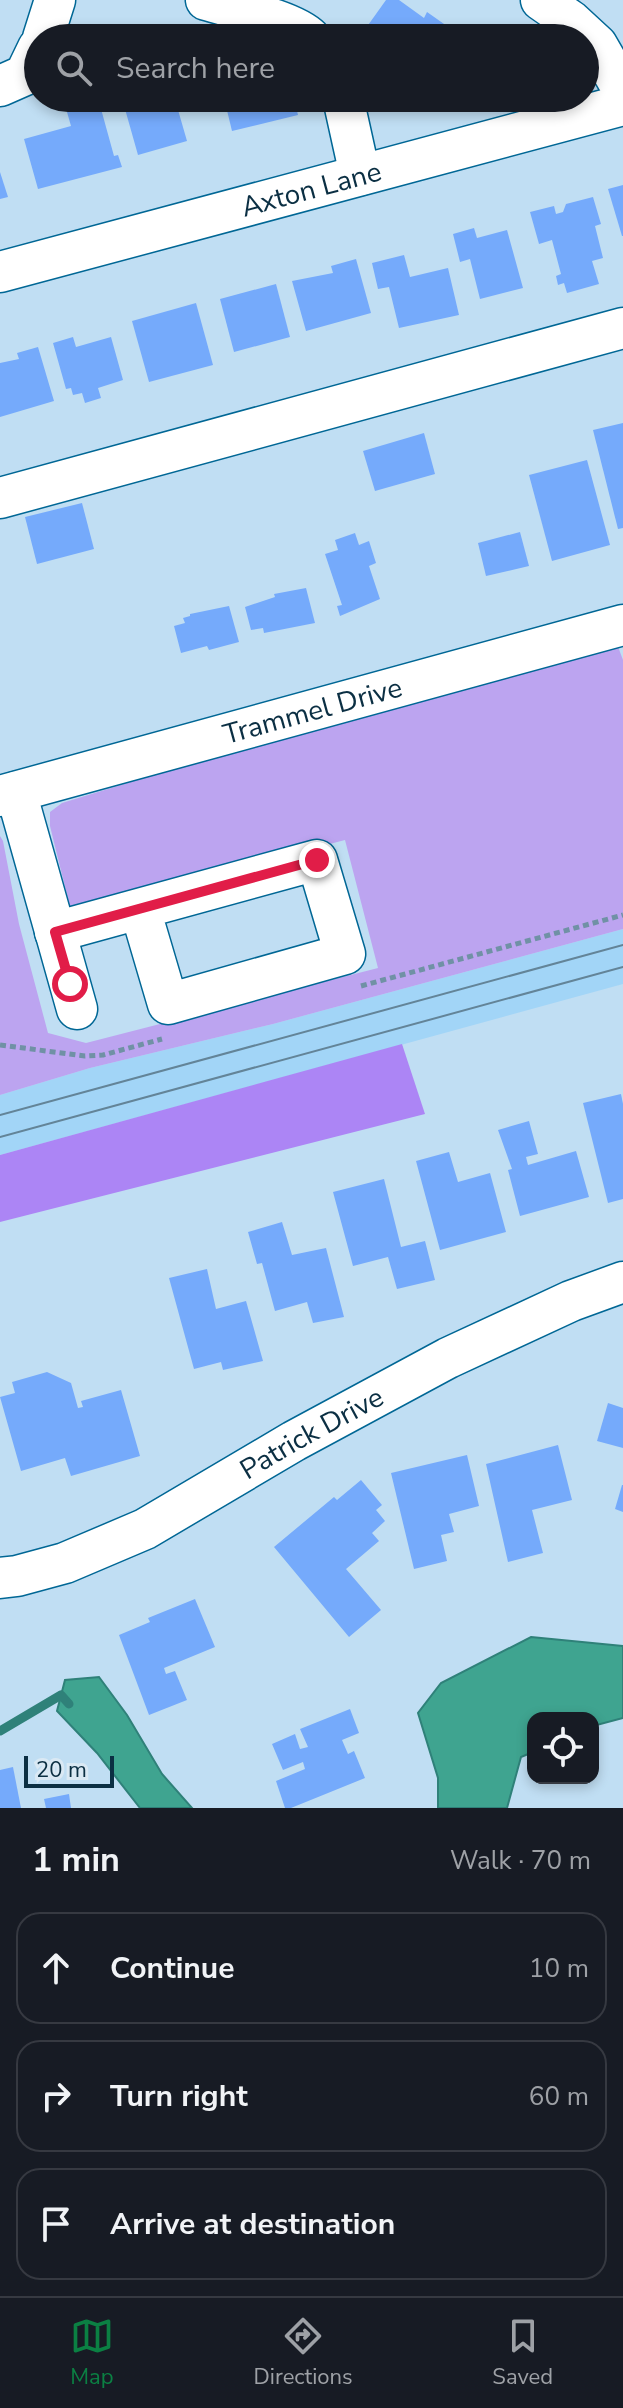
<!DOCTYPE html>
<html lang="en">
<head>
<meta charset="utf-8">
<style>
	body { margin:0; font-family:"Nunito Sans",sans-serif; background:#242831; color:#f1f3f6 }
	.controls { position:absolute; right:24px; bottom:24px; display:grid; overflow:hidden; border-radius:16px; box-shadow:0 4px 12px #0003 }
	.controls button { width:72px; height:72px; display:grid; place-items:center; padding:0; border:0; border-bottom:2px solid #363941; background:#171b24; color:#f1f3f6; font:40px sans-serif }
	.scale { position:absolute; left:24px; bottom:20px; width:90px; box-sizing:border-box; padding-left:8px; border:4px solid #0b2f43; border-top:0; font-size:22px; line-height:28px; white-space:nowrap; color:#0b2f43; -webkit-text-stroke:6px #dae9f4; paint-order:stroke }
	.stop { position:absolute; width:24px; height:24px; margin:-18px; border:6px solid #e11d48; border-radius:50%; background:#fff }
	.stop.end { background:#e11d48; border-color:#fff; box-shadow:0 2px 8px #0008 }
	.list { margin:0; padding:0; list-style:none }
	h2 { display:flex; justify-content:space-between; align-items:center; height:104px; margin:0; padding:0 32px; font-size:34px }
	h2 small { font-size:26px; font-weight:400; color:#9ea1a6 }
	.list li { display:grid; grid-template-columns:52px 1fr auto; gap:24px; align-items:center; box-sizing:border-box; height:112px; margin:0 16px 16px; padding:0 16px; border:2px solid #363941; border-radius:24px }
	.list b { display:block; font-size:30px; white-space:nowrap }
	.list em { font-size:26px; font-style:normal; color:#9ea1a6 }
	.icon { flex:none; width:44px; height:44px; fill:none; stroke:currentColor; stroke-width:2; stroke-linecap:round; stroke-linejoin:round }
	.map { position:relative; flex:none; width:623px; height:1808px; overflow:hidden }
	.search { position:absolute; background:#171b24; box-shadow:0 4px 12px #0003; left:24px; right:24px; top:24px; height:88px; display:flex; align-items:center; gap:20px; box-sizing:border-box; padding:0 28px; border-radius:44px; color:#9ea1a6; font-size:30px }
	.sheet { height:488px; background:#171b24 }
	nav { display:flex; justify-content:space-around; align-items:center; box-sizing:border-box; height:112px; border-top:2px solid #363941; background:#171b24; font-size:22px; color:#9ea1a6 }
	nav a { display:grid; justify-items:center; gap:4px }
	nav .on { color:#0b8043 }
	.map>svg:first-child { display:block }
	.built { fill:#a2d5f7 }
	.green { fill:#bca4f0 }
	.forest { fill:#ac85f5 }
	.water { fill:#3fa490; stroke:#2f8179; stroke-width:2 }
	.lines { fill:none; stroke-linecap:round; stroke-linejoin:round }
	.stream { stroke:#2f8179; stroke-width:9 }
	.building { fill:#75aafb }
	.minor-casing { stroke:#006795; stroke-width:43 }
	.path { stroke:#7091a5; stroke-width:5; stroke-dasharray:6 4; stroke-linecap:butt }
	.minor { stroke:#fff; stroke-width:40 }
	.tram { stroke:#638498; stroke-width:2 }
	.route { stroke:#e11d48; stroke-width:10 }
	.labels { text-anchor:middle; stroke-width:6; stroke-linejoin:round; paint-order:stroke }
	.street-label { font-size:28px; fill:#0b2f43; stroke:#dae9f4 }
</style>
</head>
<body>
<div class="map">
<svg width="623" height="1808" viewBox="0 0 623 1808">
	<rect width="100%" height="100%" fill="#c0def3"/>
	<path class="built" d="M623 929V984L0 1155V1095L90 1068 273 1024Z"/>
	<path class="green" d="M617 644 623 660V929L273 1024 90 1068 0 1095V836L3 841 19 924 48 1033 86 1043 378 968 345 840 77 909 70 907 50 826V812L62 803 295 732Z"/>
	<path class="forest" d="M402 1044 425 1114 0 1222V1155Z"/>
	<g class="water">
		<path d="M531 1637 623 1646V1718L593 1726V1718H533V1752L521 1757 507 1808H438V1778L418 1713 441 1683Z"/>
		<path d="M99 1677 127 1715 162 1774 192 1808H140L97 1753 57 1711 65 1680Z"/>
	</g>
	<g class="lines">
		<path class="stream" d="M0 1731 61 1695 69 1704"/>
	</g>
	<g class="building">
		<path d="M386 0H399L424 18 427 12 464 38H369L373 33 366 28Z"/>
		<path d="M63 98H98L114 156 118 155 122 167 38 189 24 139 71 126Z"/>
		<path d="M224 98H294L298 115 232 131Z"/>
		<path d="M161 99 163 106 176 103 187 141 138 155 125 109Z"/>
		<path d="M0 172 8 197 0 199Z"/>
		<path d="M623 185V236H622L608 189Z"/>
		<path d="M593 197 601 224 595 226 603 258 592 261 599 284 567 293 564 283 558 285 556 276 561 274 552 240 539 244 530 212 554 206 556 214 563 212 566 204Z"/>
		<path d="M474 228 477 238 507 230 523 288 480 299 470 259 460 262 453 234Z"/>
		<path d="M404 255 410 277 448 268 459 315 399 328 389 287 378 289 372 263Z"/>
		<path d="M356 259 371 313 306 331 292 281 333 273 331 266Z"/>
		<path d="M276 284 290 337 234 352 220 299Z"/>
		<path d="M196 303 213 365 149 382 132 321Z"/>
		<path d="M73 337 76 347 111 337 123 380 98 388 101 398 85 403 82 393 73 395 71 388 66 389 53 343Z"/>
		<path d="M38 347 54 401 0 417V363L19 359 17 353Z"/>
		<path d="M623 423V528L618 529 593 430Z"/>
		<path d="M424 433 435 474 375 491 363 451Z"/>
		<path d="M587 460 610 545 552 561 529 475Z"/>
		<path d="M82 503 94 549 37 564 25 517Z"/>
		<path d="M520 532 529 566 486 576 478 543Z"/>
		<path d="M355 533 359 545 369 541 376 563 369 566 380 599 340 616 337 606 342 605 325 554 338 550 335 540Z"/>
		<path d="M306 588 315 623 264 633 263 628 251 630 245 607 275 597 274 594Z"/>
		<path d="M229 606 239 642 209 650 207 646 181 653 174 626 185 623 183 618 190 616V614Z"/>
		<path d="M621 1094 623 1104V1199L608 1203 583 1103Z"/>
		<path d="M529 1121 538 1154 526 1157 528 1165 576 1151 589 1197 520 1216 508 1170 512 1169 498 1130Z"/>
		<path d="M449 1152 458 1182 490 1173 506 1232 440 1250 416 1161Z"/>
		<path d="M384 1179 401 1247 425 1241 435 1280 397 1289 388 1257 353 1266 333 1192Z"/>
		<path d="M282 1222 292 1255 326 1248 344 1317 313 1323 307 1302 275 1311 262 1263 257 1264 248 1232Z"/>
		<path d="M207 1269 216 1309 246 1301 263 1361 223 1370 221 1362 194 1369 169 1278Z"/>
		<path d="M47 1372 71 1383 78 1408 83 1407 81 1401 121 1390 140 1456 71 1476 65 1458 21 1471 0 1397 15 1393 12 1382Z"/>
		<path d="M608 1403 623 1408V1448L597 1441Z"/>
		<path d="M558 1445 572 1500 532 1510 543 1553 508 1562 486 1464Z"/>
		<path d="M467 1455 479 1506 449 1514 454 1532 441 1535 447 1561 414 1569 391 1473Z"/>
		<path d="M361 1480 382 1505 376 1510 385 1521 372 1533 379 1541 346 1569 381 1610 349 1637 274 1547 334 1497 337 1500Z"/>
		<path d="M622 1485H623V1512L615 1509Z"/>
		<path d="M195 1599 215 1647 164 1668 166 1674 175 1671 187 1700 149 1715 119 1635 150 1622 148 1618Z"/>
		<path d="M350 1709 359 1733 342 1740 348 1754 354 1751 365 1778 291 1808H285L276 1781 305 1769 303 1762 283 1770 272 1744 295 1734 300 1749 308 1747 300 1729Z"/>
		<path d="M13 1767 21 1808H0V1770Z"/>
		<path d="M69 1794 71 1808H46L44 1799Z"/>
	</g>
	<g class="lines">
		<defs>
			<g id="minor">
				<path d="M206 0C232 8 292 20 310 38"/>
				<path d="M541 0 571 21 597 45 623 90"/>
				<path d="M43 38 55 0"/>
				<path d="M0 86 25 75 38 48"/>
				<path d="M343 98 360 175"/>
				<path id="s1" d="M0 272 623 105"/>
				<path d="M0 498 623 328"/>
				<path d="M16 792 77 1009"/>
				<path id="s2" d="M0 796 623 625"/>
				<path d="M55 932 317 860 345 954 168 1004 140 909"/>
				<path id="s3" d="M0 1578 17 1576 65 1563 145 1529 294 1441 448 1358 571 1301 623 1282"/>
			</g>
		</defs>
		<use href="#minor" class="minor-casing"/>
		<g class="path">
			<path d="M361 986 623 915"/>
			<path d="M0 1045 85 1056 103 1055 162 1039"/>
		</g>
		<use href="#minor" class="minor"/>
		<g class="tram">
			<path d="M0 1115 623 945"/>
			<path d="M0 1137 623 967"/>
		</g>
	</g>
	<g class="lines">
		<path class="route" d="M70 984 55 932 317 860"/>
	</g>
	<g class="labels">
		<g class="street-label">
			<text dy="10" stroke="none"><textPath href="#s1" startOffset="322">Axton Lane</textPath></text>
			<text dy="10" stroke="none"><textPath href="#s2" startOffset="324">Trammel Drive</textPath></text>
			<text dy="10" stroke="none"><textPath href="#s3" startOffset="346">Patrick Drive</textPath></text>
		</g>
	</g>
</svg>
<div class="controls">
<button><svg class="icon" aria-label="locate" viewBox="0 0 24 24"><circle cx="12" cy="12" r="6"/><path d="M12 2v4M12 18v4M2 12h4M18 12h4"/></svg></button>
</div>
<div class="scale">20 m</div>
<div class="stop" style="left:70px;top:984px"></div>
<div class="stop end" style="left:317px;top:860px"></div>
<div class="search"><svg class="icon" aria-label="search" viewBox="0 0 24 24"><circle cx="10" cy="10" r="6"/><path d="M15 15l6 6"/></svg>Search here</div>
</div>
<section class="sheet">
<h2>1 min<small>Walk · 70 m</small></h2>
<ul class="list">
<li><svg class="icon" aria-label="ahead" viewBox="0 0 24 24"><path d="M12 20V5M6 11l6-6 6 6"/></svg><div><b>Continue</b></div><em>10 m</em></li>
<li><svg class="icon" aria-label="right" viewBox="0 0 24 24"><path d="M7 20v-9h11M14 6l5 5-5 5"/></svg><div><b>Turn right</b></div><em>60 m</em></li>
<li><svg class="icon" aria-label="arrive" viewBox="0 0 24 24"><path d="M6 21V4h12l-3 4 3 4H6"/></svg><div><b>Arrive at destination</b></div></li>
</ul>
</section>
<nav>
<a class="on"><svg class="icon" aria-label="map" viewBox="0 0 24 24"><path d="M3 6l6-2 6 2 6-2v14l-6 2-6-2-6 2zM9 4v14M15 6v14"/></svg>Map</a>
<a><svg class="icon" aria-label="directions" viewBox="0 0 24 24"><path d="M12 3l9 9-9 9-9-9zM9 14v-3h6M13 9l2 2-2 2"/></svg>Directions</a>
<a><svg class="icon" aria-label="saved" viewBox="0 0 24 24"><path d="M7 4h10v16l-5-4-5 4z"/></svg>Saved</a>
</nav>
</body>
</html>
